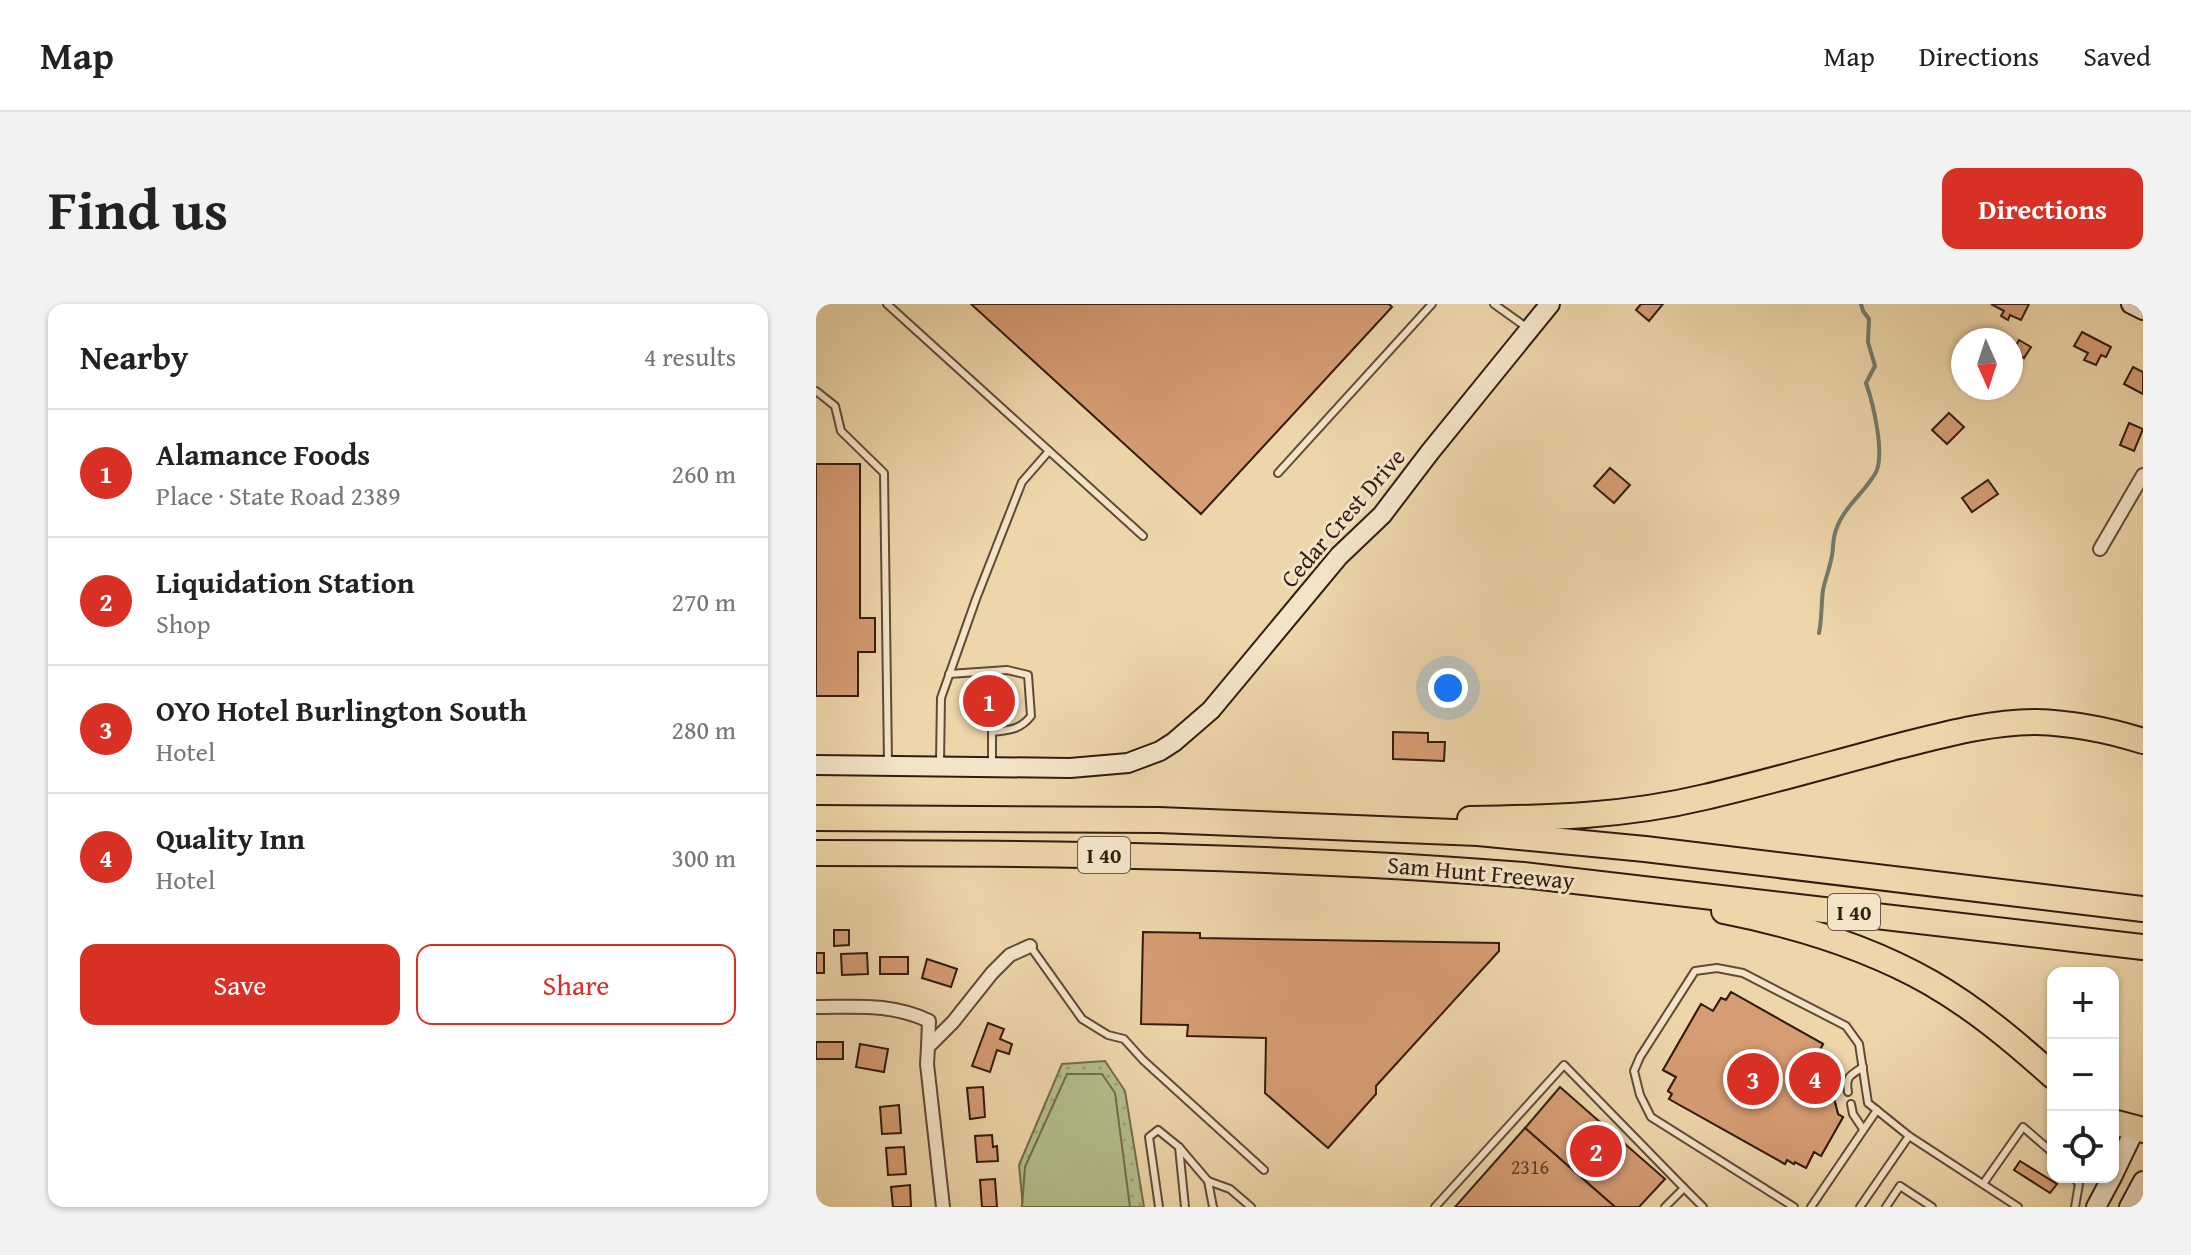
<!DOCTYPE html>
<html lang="en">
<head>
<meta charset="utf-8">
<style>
	body { margin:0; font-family:"Gentium Book Plus",serif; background:#f2f2f2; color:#222 }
	.controls { position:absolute; right:24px; bottom:24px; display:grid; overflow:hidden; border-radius:16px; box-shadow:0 2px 6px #0004 }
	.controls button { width:72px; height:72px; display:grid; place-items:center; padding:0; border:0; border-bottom:2px solid #e0e0e0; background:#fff; color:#222; font:40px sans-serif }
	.compass { position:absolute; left:1135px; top:24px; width:72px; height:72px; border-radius:50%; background:#fff; box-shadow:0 2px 6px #0004; rotate:177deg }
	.you { position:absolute; left:632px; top:384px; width:28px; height:28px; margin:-20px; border:6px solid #fff; border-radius:50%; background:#1a73e8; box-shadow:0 0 0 12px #1a73e833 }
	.badge { display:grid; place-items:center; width:52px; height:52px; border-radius:50%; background:#d93025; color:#fff; font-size:26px; font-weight:700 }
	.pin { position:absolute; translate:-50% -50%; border:4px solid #fff; box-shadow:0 2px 8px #0006 }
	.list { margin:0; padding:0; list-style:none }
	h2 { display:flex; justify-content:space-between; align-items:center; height:104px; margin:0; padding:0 32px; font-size:34px }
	h2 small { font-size:26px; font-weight:400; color:#767676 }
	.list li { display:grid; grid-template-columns:52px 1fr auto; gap:24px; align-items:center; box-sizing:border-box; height:128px; padding:0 32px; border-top:2px solid #e0e0e0 }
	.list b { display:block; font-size:30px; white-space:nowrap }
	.list p { margin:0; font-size:26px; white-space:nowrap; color:#767676 }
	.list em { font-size:26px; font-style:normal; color:#767676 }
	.actions { display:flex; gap:16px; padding:24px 32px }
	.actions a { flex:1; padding:18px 0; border:2px solid #d93025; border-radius:16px; text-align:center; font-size:28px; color:#d93025 }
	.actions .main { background:#d93025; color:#fff }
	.icon { flex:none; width:44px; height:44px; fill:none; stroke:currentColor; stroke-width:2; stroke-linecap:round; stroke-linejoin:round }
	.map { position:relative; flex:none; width:1327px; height:903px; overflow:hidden; border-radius:16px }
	header { display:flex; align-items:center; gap:48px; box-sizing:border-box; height:112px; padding:0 40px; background:#fff; border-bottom:2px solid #e0e0e0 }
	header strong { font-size:38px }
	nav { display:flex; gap:44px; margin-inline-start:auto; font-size:28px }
	.intro { display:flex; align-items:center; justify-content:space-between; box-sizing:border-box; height:192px; padding:0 48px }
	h1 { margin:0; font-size:56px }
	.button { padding:20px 36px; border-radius:16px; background:#d93025; color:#fff; font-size:28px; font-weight:700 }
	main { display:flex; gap:48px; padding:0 48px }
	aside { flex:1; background:#fff; border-radius:16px; box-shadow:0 2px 6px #0004 }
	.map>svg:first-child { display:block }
	.grass { fill:url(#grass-dots); stroke:#746d4e; stroke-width:2 }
	.park { fill:#b4be8b; stroke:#746d4e; stroke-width:2 }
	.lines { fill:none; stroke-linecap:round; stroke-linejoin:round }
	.stream { stroke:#717a69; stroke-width:4 }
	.building { fill:#d69c73; stroke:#331c10; stroke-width:2; fill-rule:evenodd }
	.lane-casing { stroke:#624a36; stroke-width:10 }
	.street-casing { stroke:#624a36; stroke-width:16 }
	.secondary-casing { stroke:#331c10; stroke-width:22 }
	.highway-casing { stroke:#331c10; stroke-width:28 }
	.lane { stroke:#f3e4c8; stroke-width:6 }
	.street { stroke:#f3e4c8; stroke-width:12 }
	.secondary { stroke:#f3e4c8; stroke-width:18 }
	.highway { stroke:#edd6aa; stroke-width:24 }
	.labels { text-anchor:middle; stroke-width:6; stroke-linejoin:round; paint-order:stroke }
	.number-label { font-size:20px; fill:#5c3c29 }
	.shield { fill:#f3e4c8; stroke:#6d5847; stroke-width:2 }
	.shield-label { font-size:22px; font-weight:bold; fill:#331c10 }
	.street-label { font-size:24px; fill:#331c10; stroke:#f3e4c8 }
</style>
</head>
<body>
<header>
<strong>Map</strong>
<nav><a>Map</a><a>Directions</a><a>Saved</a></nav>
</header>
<div class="intro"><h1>Find us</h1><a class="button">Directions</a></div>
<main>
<aside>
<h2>Nearby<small>4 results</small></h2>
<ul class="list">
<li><span class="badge">1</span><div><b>Alamance Foods</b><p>Place · State Road 2389</p></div><em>260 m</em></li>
<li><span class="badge">2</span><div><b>Liquidation Station</b><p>Shop</p></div><em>270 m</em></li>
<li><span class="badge">3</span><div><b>OYO Hotel Burlington South</b><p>Hotel</p></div><em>280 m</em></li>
<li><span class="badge">4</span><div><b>Quality Inn</b><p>Hotel</p></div><em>300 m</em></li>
</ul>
<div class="actions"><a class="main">Save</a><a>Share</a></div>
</aside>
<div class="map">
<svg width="1327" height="903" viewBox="0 0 1327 903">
	<defs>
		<pattern id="grass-dots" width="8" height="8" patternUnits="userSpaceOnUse" patternTransform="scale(2)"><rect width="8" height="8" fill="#b4be8b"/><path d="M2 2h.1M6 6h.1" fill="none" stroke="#9ba377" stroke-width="1.8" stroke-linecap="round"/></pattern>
	</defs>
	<rect width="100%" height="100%" fill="#edd6aa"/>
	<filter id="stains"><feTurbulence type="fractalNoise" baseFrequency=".0025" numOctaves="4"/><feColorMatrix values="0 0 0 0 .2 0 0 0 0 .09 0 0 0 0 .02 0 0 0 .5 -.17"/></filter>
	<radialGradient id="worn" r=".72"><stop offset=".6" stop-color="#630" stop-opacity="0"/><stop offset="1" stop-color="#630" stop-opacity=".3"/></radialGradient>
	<path class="grass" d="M289 757 309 787 328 903H207L203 861 246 760Z"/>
	<path class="park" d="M251 770H286L299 789 314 903H206L209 863Z"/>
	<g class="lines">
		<path class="stream" d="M1003 329C1006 315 1005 301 1007 286 1009 276 1013 266 1015 256 1018 246 1016 236 1020 226 1027 204 1047 190 1059 170 1070 152 1057 99 1050 79L1059 62 1052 38 1053 15 1047 7 1045 0"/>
	</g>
	<g class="building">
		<path d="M155 0H573L576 3 385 210Z"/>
		<path d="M825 0H847L833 17 820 6Z"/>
		<path d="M1175 0H1213L1205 16 1194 11 1192 16 1185 12 1188 7Z"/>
		<path d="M1266 28 1295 43 1290 53 1285 51 1280 61 1268 56 1272 49 1258 42Z"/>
		<path d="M1203 36 1215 43 1208 54 1197 47Z"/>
		<path d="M1317 63 1327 68V90L1308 80Z"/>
		<path d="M1133 109 1148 123 1131 140 1116 126Z"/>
		<path d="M1313 119 1327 125 1318 147 1304 141Z"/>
		<path d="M0 160H44V314H59V348H42V392H0Z"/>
		<path d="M794 164 814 181 798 199 778 182Z"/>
		<path d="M1172 176 1182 190 1156 208 1146 194Z"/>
		<rect x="152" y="385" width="41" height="23"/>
		<path d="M577 428 612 429V438H629L628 457 577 455Z"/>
		<path d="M18 626H33V641L18 642Z"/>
		<path d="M327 628 384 629V634L683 639V647L560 782V790L512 844 449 789 450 734 371 732 372 721 325 720Z"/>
		<rect x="0" y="649" width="8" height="20"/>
		<path d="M51 649 52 670 26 671 25 650Z"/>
		<rect x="64" y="653" width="28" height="17"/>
		<path d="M111 655 141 665 135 683 106 674Z"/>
		<path d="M915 688 1007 740 999 755 1008 761 1003 769 1018 777 1015 783 1022 810 1027 813 1005 852 998 848 990 864 979 858 978 860 971 856 969 860 853 795 856 790 852 787 860 773 847 766 885 700 897 707 905 694 910 696ZM907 724 987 770 958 821 878 776Z"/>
		<path d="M915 688 1007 740 999 755 1008 761 1003 769 1018 777 1015 783 1022 810 1027 813 1005 852 998 848 990 864 979 858 978 860 971 856 969 860 853 795 856 790 852 787 860 773 847 766 885 700 897 707 905 694 910 696Z"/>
		<path d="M172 719 188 725 184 735 196 740 193 750 181 746 174 768 156 762Z"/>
		<rect x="0" y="738" width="27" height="17"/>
		<path d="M44 740 72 745 68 768 40 763Z"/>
		<path d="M167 783 169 813 154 815 151 784Z"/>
		<path d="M744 783 849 875 823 903H799L709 824Z"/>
		<path d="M83 801 85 829 66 830 64 803Z"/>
		<path d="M709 824 799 903H639Z"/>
		<path d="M176 831 177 843 181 842 182 857 161 858 159 832Z"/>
		<path d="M88 843 90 870 72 871 70 844Z"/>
		<path d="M1204 857 1241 880 1234 889 1198 866Z"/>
		<path d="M179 875 181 903H166L164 876Z"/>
		<path d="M94 881 95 903H77L75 883Z"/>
	</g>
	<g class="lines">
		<defs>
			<g id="lane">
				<path d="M71 0 327 232"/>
				<path d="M678 0 710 23"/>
				<path d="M0 87 19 102 25 127 68 169 72 459"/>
				<path d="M462 169 616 0"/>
				<path d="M133 370 191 366 212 371 215 412C204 426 193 426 176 428V459"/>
				<path d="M124 458 125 394 160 295 206 178 233 147"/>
				<path d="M214 642 266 715 292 731 308 735 327 756 448 866"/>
				<path d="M1032 788C1029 772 1035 771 1047 763"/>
				<path d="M1035 800 1037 810 1047 825"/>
				<path d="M363 843 369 903"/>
				<path d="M1258 873 1263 880 1259 903"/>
				<path d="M392 877 397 903"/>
				<path d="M1167 880 1207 823 1237 849"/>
				<path d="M868 884 887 903"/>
				<path d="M343 903 333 833 342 826 363 843 392 877 414 885 435 903"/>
				<path d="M619 903 748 761 868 884 849 903"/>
				<path d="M978 903 835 813 824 791 818 767 824 753 879 667 901 664 927 669 1030 722 1043 740 1052 799 1093 832 1202 903"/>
				<path d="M995 903 1061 806"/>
				<path d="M1044 903 1093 832"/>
				<path d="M1070 903 1084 882 1116 903"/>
			</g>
			<g id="street">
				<path d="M1284 245 1327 171"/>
				<path d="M0 703C41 703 75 699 113 717L112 743"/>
				<path d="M127 903 111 760 112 743 137 718 176 669 194 651 214 642"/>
			</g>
			<g id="secondary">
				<path d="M1315 0 1327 6"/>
				<path d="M0 461 254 464 312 459 344 447 358 438 395 406 523 252 566 211 614 148 734 0"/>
				<path d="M1297 871 1319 825"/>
				<path d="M1280 903 1296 873"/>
				<path d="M1313 903 1327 877"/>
			</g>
			<g id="highway">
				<path d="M0 514 343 516 662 529 829 545 1327 605"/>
				<path d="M654 515C735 514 810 512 889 493 954 478 1018 459 1083 442 1127 431 1173 418 1220 418 1256 419 1292 426 1327 437"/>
				<path d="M0 549C236 549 472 552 707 571L1327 643"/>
				<path d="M908 607C979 621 1052 643 1115 679 1160 705 1199 738 1237 772"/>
				<path d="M1297 818 1327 826"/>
			</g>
		</defs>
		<use href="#lane" class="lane-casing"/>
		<use href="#street" class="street-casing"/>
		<use href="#secondary" class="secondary-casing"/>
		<use href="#highway" class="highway-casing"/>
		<use href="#lane" class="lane"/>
		<use href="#street" class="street"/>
		<use href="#secondary" class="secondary"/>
		<use href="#highway" class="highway"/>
	</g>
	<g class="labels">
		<g class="number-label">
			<text x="714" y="870">2316</text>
		</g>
		<g class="shield">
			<rect x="262" y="533" width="52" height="36" rx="6"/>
			<rect x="1012" y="590" width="52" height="36" rx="6"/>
		</g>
		<g class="shield-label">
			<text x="288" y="559">I 40</text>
			<text x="1038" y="616">I 40</text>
		</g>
		<g class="street-label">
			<text transform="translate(527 214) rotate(-49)" y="8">Cedar Crest Drive</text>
			<text transform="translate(665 569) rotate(5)" y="8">Sam Hunt Freeway</text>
		</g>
	</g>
	<rect width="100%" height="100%" filter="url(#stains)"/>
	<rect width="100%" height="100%" fill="url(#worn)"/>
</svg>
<div class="controls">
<button>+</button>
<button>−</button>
<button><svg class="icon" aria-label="locate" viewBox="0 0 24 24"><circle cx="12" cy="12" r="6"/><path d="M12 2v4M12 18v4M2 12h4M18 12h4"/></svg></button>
</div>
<svg class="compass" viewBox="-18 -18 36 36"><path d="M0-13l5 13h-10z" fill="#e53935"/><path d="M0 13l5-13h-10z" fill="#767676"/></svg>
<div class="you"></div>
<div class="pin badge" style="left:173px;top:397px">1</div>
<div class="pin badge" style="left:780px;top:847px">2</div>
<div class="pin badge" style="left:937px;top:775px">3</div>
<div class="pin badge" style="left:999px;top:774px">4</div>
</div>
</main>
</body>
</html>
